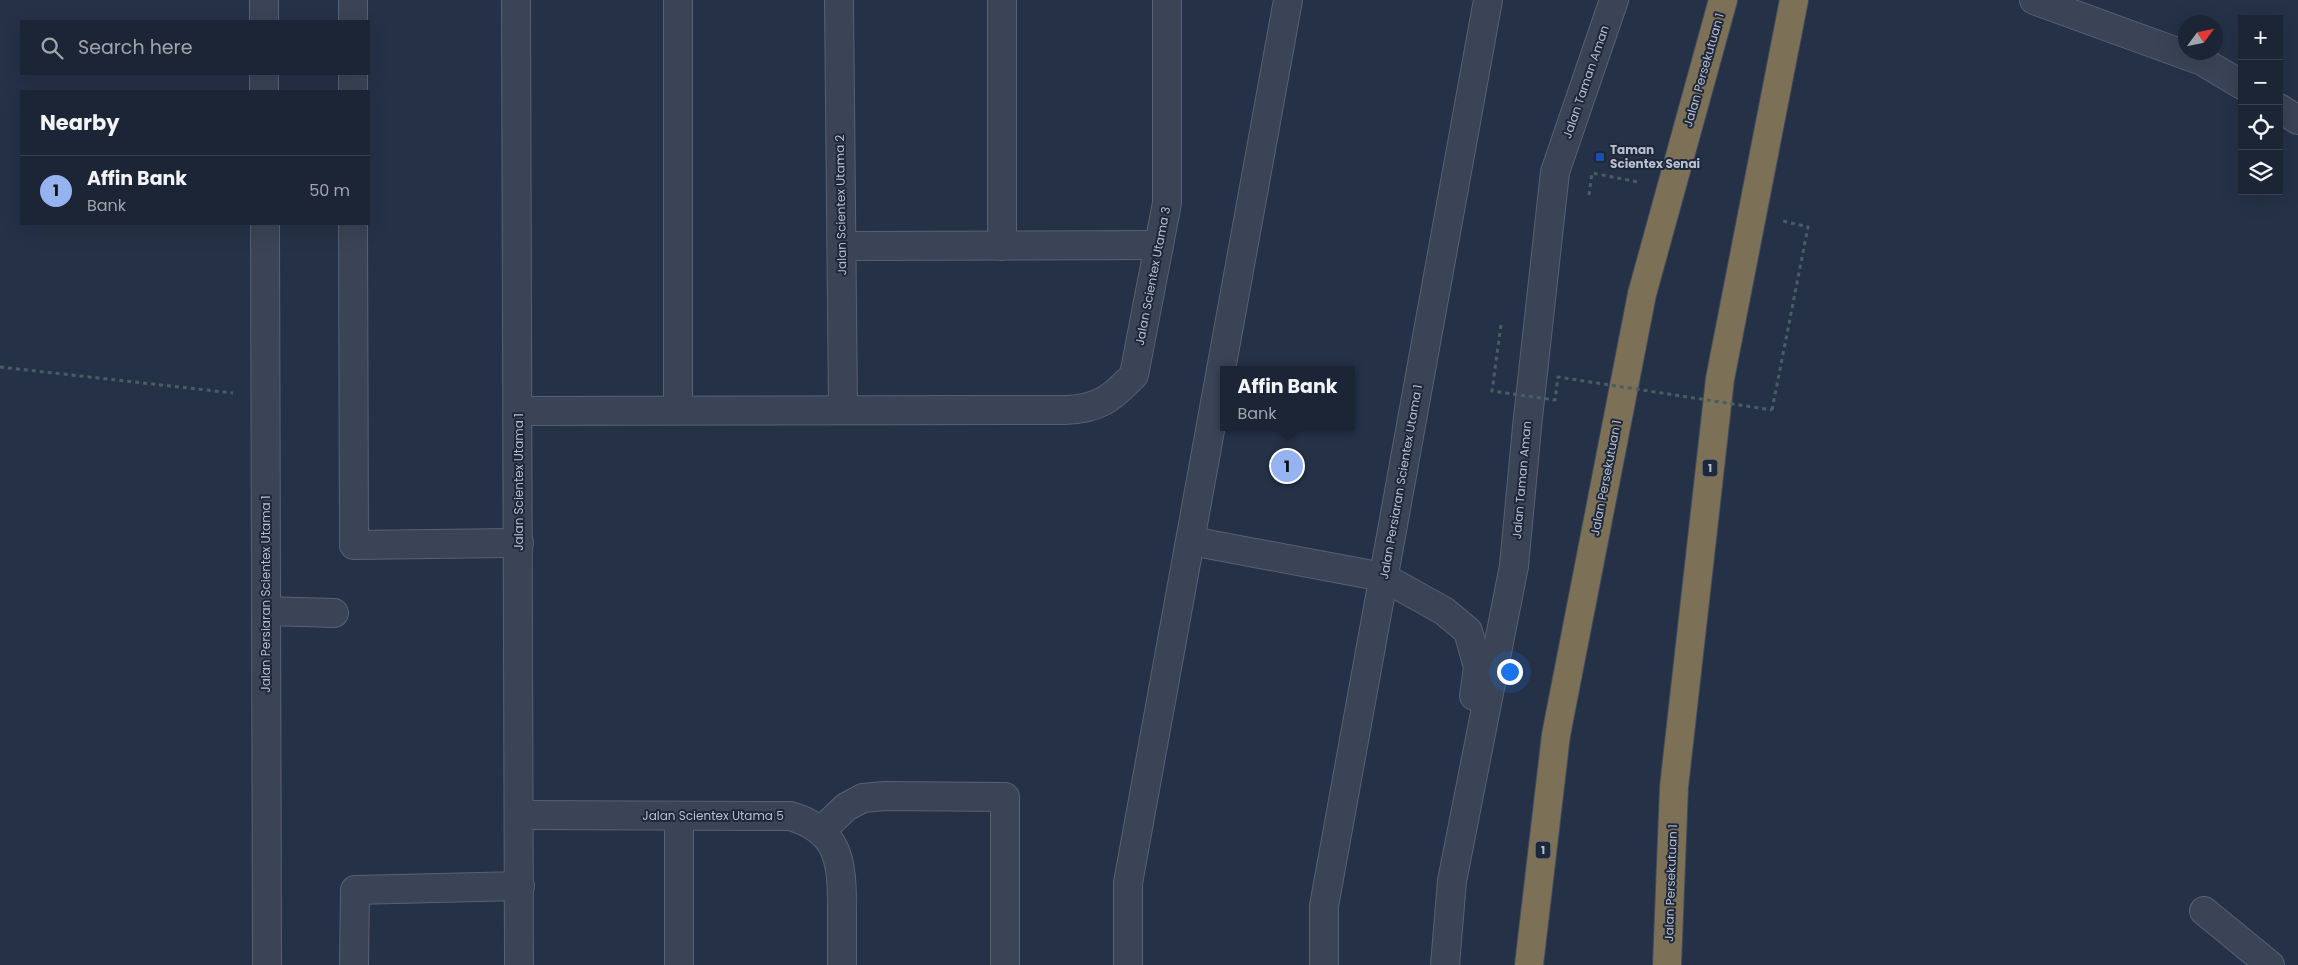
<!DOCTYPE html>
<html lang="en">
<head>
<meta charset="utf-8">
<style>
	body { margin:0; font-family:Poppins,sans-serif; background:#293141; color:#f1f3f6 }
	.controls { position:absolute; right:15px; top:15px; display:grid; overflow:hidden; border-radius:0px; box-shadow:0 5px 20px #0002 }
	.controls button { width:45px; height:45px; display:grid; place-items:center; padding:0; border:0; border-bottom:1px solid #3a4250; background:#1c2535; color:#f1f3f6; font:25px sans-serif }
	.compass { position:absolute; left:2178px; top:15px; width:45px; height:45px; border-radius:50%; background:#1c2535; box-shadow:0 5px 20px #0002; rotate:57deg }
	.you { position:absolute; left:1509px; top:671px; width:18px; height:18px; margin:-12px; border:4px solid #fff; border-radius:50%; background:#1a73e8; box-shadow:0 0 0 8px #1a73e833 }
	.badge { display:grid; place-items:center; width:32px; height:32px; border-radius:50%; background:#95b2f1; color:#111; font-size:16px; font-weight:700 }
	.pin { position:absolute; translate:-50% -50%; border:2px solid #fff; box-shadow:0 1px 5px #0006 }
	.popup { position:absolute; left:1220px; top:366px; width:135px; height:65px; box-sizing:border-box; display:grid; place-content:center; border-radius:0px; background:#1c2535; filter:drop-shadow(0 1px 4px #0005); font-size:16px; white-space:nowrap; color:#a0a5ad }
	.popup b { font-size:19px; color:#f1f3f6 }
	.popup::after { content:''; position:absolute; left:50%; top:100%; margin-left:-10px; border:10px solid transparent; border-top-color:#1c2535 }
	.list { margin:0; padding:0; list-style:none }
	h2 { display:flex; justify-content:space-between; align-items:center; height:65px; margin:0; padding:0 20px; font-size:21px }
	h2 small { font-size:16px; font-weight:400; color:#a0a5ad }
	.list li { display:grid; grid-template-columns:32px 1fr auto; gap:15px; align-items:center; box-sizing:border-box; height:70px; padding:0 20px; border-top:1px solid #3a4250 }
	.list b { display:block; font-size:19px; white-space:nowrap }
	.list p { margin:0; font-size:16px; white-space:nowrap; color:#a0a5ad }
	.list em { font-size:16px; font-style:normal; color:#a0a5ad }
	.icon { flex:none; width:28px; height:28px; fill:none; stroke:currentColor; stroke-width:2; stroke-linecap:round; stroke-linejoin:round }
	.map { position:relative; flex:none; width:2298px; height:965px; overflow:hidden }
	.search { position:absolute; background:#1c2535; box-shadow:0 5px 20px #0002; left:20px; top:20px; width:350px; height:55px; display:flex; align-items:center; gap:12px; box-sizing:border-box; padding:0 18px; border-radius:0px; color:#a0a5ad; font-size:19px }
	.panel { position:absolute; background:#1c2535; box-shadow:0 5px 20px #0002; left:20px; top:90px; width:350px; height:135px; border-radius:0px }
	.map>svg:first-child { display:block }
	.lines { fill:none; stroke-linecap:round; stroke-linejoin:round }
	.minor-casing { stroke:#586173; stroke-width:30 }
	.highway-casing { stroke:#414b5d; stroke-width:30 }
	.path { stroke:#465f63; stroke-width:3; stroke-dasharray:4 4; stroke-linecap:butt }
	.minor { stroke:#3a4456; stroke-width:28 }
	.highway { stroke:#7c7056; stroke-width:28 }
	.path-bridge { stroke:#465f63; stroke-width:3; stroke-dasharray:4 4; stroke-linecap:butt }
	.transit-dot { fill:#1a4fb4; stroke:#1e283b; stroke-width:2 }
	.labels { text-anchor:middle; stroke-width:4; stroke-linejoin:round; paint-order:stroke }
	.shield { fill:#1e283b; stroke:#8a92a3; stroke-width:1 }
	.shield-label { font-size:11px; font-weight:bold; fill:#b8bfcf }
	.street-label { font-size:12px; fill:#b8bfcf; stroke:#1e283b }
	.poi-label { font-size:12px; font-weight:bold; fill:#b8bfcf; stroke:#1e283b; text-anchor:start }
</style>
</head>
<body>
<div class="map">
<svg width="2298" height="965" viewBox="0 0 2298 965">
	<rect width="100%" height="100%" fill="#253147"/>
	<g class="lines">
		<defs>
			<g id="minor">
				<path d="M264 0V21"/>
				<path d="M353 0V21"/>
				<path d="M516 0 519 965"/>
				<path d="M678 0V410"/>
				<path d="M839 0 843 410"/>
				<path d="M2034 0 2202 61 2242 85"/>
				<path d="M264 74V91"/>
				<path d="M353 74V91"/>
				<path d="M2279 108 2298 120"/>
				<path d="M265 224 267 965"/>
				<path d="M353 224 354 545 519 543"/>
				<path d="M842 246 1159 245"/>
				<path d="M1002 246V0"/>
				<path d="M518 411 1065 410C1099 409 1112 398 1134 375L1167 203V0"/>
				<path d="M1191 541 1383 577 1444 611 1468 631 1478 667 1474 696"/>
				<path d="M266 611 334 613"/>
				<path d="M520 815 790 816C839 830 842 861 842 907 842 926 842 946 842 965"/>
				<path d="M679 816V965"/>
				<path d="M821 831 846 807 863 798 885 796 1005 797V965"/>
				<path d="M2204 911 2270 965"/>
				<path d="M354 965 355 890 520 886"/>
				<path d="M1128 965V883L1288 0"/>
				<path d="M1324 965V906L1488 0"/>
				<path d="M1445 965 1452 881 1514 566 1527 427 1555 172 1614 0"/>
			</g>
			<g id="highway">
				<path d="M1529 965 1556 735 1642 294 1723 0"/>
				<path d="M1667 965 1674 787 1720 379 1794 0"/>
			</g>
		</defs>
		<use href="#minor" class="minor-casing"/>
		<use href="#highway" class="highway-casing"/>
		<g class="path">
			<path d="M1589 195 1592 173 1638 182"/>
			<path d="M0 367 233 393"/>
			<path d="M1772 410 1808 227 1783 221"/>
		</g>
		<use href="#minor" class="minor"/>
		<use href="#highway" class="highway"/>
		<path class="path-bridge" d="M1501 325 1492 391 1555 400 1558 377 1772 410"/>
	</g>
	<rect class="transit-dot" x="1595" y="152" width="10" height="10" rx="2.5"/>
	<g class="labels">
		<g class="shield">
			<rect x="1702.5" y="459.5" width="15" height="17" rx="4"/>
			<rect x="1535.5" y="841.5" width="15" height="17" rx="4"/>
		</g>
		<g class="shield-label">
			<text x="1710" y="472">1</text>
			<text x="1543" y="854">1</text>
		</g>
		<g class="street-label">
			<text transform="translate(1704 70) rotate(-74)" y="4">Jalan Persekutuan 1</text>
			<text transform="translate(1586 82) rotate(-71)" y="4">Jalan Taman Aman</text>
			<text transform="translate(841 205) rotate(-91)" y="4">Jalan Scientex Utama 2</text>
			<text transform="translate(1153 276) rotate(-79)" y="4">Jalan Scientex Utama 3</text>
			<text transform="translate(1606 478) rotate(-79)" y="4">Jalan Persekutuan 1</text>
			<text transform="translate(1522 480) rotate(-85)" y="4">Jalan Taman Aman</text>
			<text transform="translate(519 482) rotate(-90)" y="4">Jalan Scientex Utama 1</text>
			<text transform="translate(1401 482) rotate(-80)" y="4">Jalan Persiaran Scientex Utama 1</text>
			<text transform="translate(266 594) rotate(-90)" y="4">Jalan Persiaran Scientex Utama 1</text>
			<text x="713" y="820">Jalan Scientex Utama 5</text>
			<text transform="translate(1671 883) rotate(-88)" y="4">Jalan Persekutuan 1</text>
		</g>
		<g class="poi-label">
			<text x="1610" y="154">Taman<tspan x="1610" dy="14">Scientex Senai</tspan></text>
		</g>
	</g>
</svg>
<div class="controls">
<button>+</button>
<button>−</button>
<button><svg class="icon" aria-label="locate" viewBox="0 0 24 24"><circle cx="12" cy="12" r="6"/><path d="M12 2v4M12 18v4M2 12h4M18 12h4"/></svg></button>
<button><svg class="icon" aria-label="layers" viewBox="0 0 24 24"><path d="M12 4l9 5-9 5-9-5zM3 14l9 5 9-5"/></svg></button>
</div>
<svg class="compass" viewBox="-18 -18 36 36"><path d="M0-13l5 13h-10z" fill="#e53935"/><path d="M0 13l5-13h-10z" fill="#a0a5ad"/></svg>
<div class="you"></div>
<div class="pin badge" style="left:1287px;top:466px">1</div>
<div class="popup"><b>Affin Bank</b>Bank</div>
<div class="search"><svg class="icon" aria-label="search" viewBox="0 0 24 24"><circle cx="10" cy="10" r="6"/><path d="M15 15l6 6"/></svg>Search here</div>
<section class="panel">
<h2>Nearby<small></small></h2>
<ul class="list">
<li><span class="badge">1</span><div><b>Affin Bank</b><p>Bank</p></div><em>50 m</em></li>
</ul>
</section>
</div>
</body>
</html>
